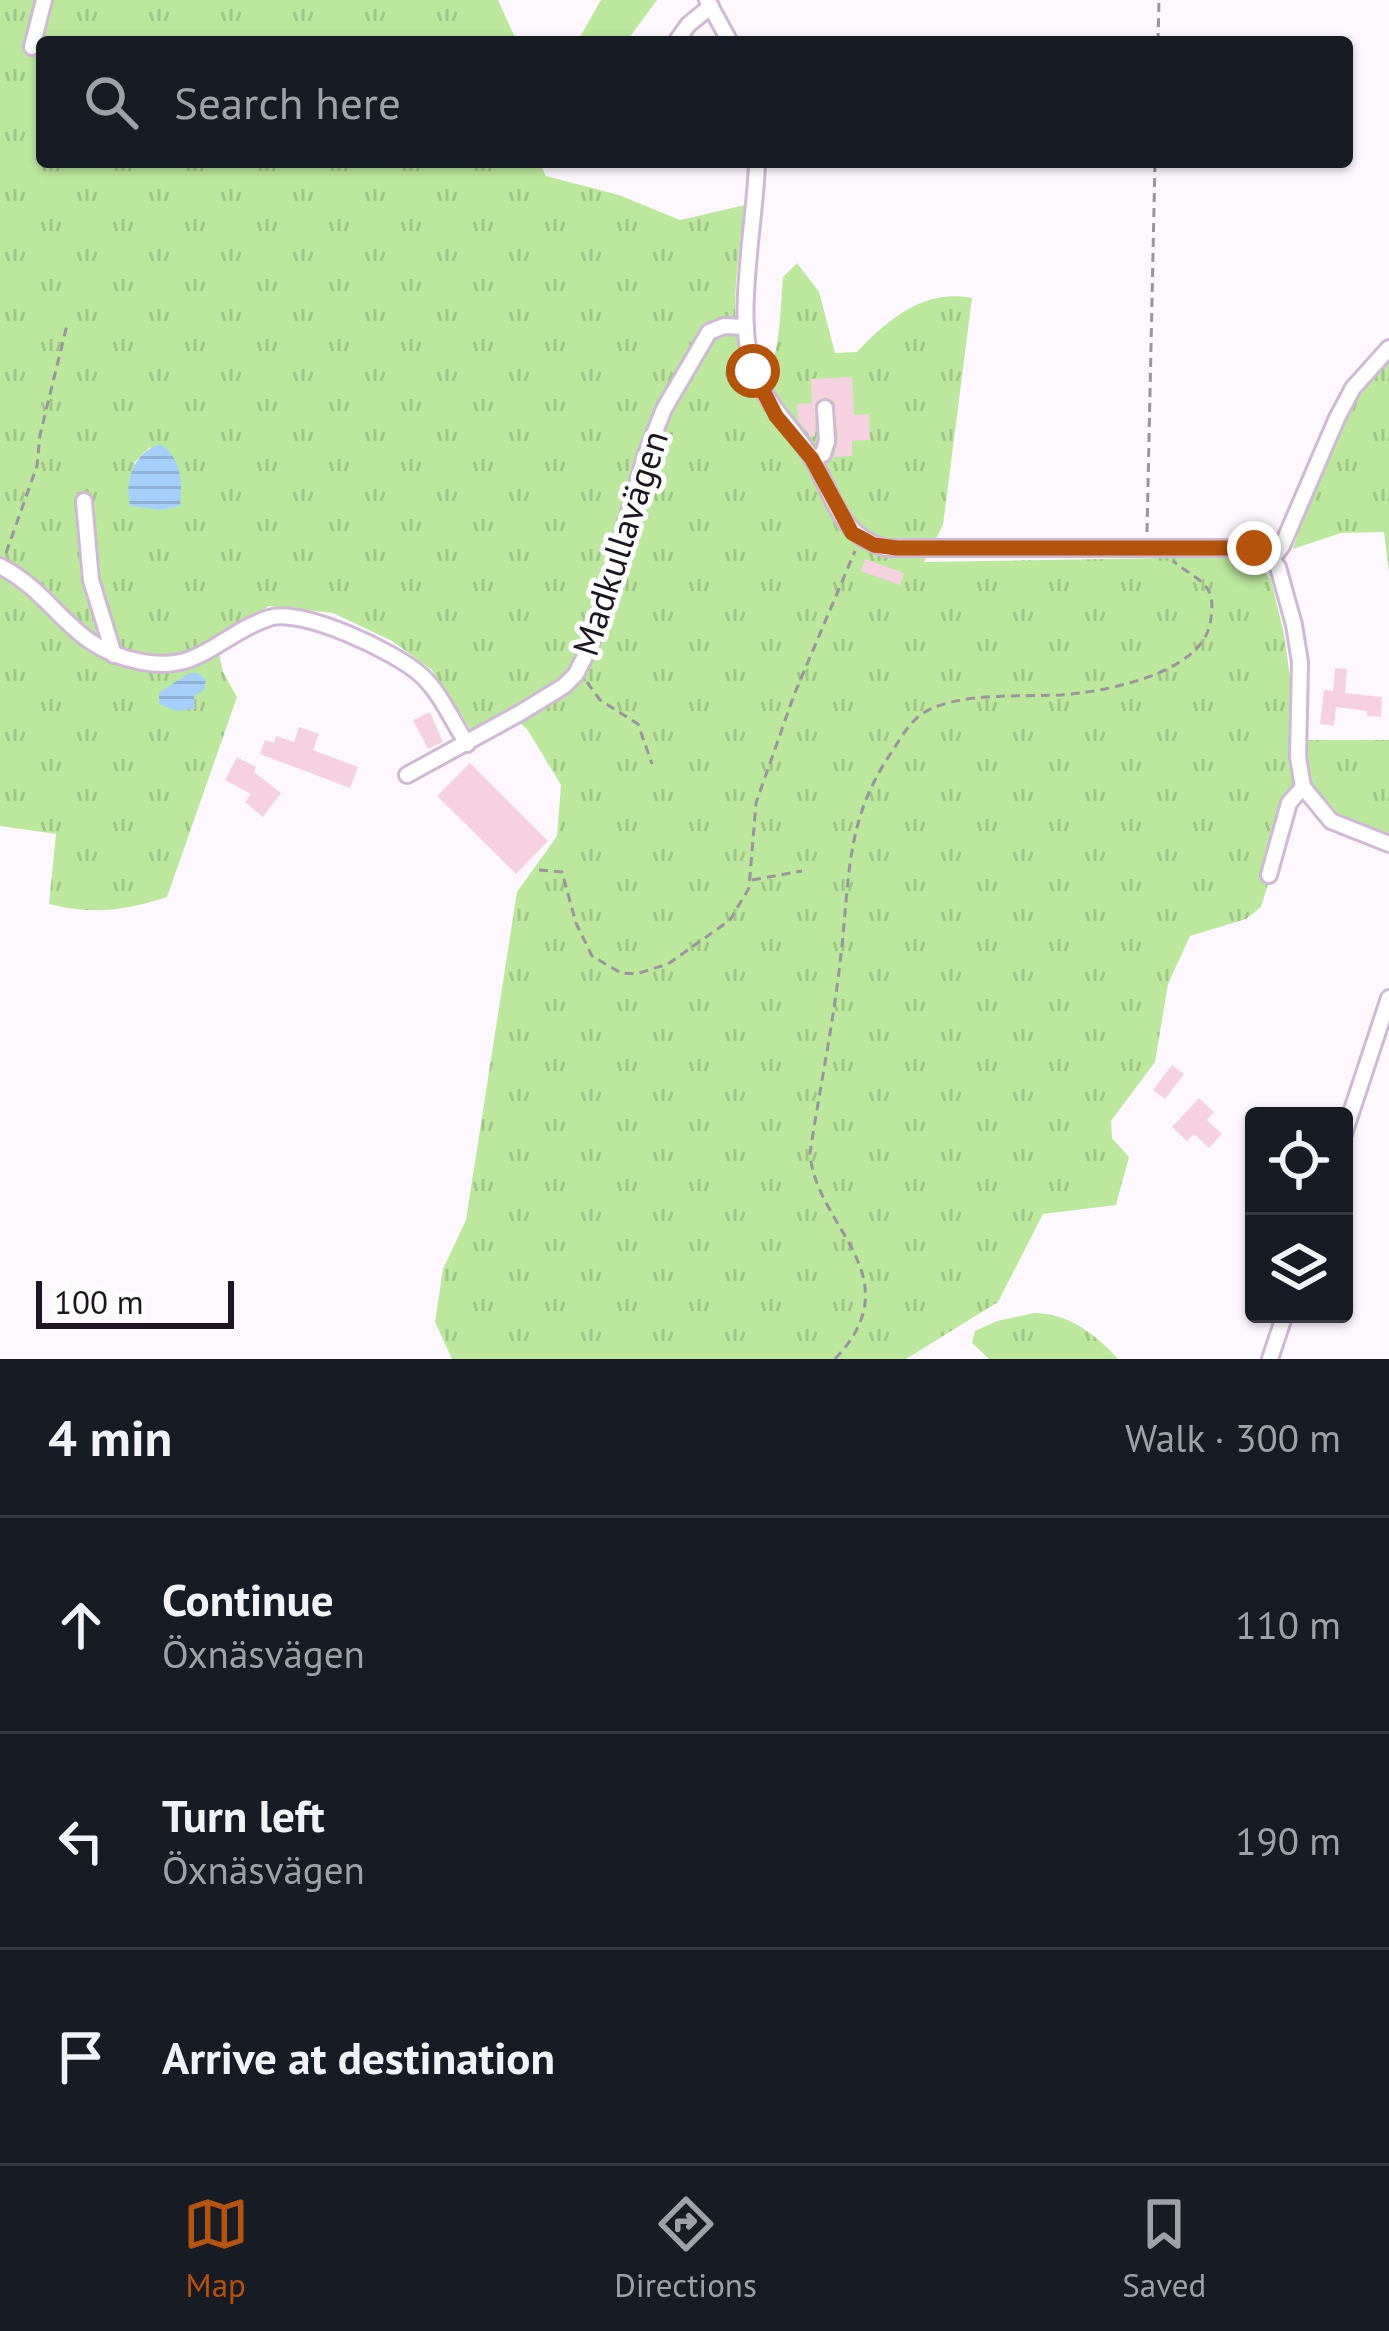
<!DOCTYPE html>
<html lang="en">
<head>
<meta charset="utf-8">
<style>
	body { margin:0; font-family:"PT Sans",sans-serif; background:#20242c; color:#f1f3f6 }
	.controls { position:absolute; right:36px; bottom:36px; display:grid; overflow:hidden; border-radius:12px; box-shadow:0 3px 9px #0004 }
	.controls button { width:108px; height:108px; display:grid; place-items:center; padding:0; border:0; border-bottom:3px solid #363941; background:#171b24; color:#f1f3f6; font:60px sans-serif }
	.scale { position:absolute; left:36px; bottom:30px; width:198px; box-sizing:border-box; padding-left:12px; border:6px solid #1d151f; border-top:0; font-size:33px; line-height:42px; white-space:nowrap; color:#1d151f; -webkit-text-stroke:9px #fff; paint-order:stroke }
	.stop { position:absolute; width:36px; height:36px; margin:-27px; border:9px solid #b45309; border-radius:50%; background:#fff }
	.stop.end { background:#b45309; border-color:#fff; box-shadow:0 3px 12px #0008 }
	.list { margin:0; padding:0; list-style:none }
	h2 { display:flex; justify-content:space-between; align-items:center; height:156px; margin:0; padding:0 48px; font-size:51px }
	h2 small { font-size:39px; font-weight:400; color:#9ea1a6 }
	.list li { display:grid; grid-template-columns:78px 1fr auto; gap:36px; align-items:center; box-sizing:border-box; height:216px; padding:0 48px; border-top:3px solid #363941 }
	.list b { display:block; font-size:45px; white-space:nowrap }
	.list p { margin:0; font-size:39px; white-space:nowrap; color:#9ea1a6 }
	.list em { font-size:39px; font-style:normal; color:#9ea1a6 }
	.icon { flex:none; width:66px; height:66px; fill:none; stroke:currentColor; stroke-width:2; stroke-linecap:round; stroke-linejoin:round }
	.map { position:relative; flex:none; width:1389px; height:1359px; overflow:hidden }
	.search { position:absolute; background:#171b24; box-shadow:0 3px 9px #0004; left:36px; right:36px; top:36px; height:132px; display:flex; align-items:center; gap:30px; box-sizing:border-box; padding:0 42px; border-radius:12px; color:#9ea1a6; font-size:45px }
	.sheet { height:804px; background:#171b24 }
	nav { display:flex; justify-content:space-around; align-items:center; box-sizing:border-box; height:168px; border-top:3px solid #363941; background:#171b24; font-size:33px; color:#9ea1a6 }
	nav a { display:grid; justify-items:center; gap:6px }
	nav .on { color:#b45309 }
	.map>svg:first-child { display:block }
	.grass { fill:url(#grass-tufts); fill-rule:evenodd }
	.pitch { fill:#bbe89d }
	.water { fill:url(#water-rules) }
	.building { fill:#f6d2e1 }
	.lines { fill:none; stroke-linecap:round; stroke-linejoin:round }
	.minor-casing { stroke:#cfb9d4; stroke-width:20 }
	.path { stroke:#9a949c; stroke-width:3; stroke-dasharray:9 6; stroke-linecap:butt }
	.minor { stroke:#fff; stroke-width:14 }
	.route { stroke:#b45309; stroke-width:15 }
	.labels { text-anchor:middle; stroke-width:10; stroke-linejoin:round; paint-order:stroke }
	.street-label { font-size:36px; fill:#1d151f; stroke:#fff }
</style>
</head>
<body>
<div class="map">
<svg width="1389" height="1359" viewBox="0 0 1389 1359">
	<defs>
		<pattern id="grass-tufts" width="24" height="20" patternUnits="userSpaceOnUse" patternTransform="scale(3)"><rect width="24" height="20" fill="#bbe89d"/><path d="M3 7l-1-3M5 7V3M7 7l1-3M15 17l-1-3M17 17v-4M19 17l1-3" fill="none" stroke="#a0c687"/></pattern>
		<pattern id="water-rules" width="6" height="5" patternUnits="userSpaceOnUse" patternTransform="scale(3)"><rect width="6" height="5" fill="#a7cffc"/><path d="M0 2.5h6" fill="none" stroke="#8fb1d8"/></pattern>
	</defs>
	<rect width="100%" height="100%" fill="#fdf8fe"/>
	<g class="grass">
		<path d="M0 0H498L517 42H42V162H539L546 176 619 195 680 220 745 205C736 280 725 326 754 399 782 362 779 322 783 277L797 263 819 292 835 353 857 352C887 320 924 288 972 298L943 525 924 562 1224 557 1257 562 1271 580 1284 634 1290 677 1295 796 1261 907 1246 919 1190 936 1168 984 1155 1062 1111 1121 1112 1138 1129 1157 1116 1205 1043 1214 998 1302 906 1359H452L435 1322 443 1269 466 1220 517 892 557 836 561 785 527 729 507 713 472 732 432 670 392 641 333 613 269 606 216 640 223 672 237 697 167 897C123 911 94 915 49 904L56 834 0 826ZM150 447 179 506 161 510 134 463Z"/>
		<path d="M1389 359V573L1384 532 1341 533 1293 549C1313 485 1338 405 1389 359Z"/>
		<path d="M1305 740H1389V837C1360 828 1318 813 1309 780 1305 768 1306 753 1305 740Z"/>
		<path d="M1034 1313C1069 1313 1095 1334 1118 1359H989L972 1343 975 1331 997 1321Z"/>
	</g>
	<path class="pitch" d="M601 0H657L626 42H577Z"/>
	<g class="water">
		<path d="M160 444C181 457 183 481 180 506L161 510 130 506C124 479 134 453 160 444Z"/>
		<path d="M189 673H198L206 680 204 690 194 696 195 709 176 711 159 704V693Z"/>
	</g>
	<g class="building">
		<path d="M852 377 854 415 869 414 870 440 852 441V456L834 457 838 440 834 401 825 397 816 402 815 436 811 437 798 420 797 404 812 403 811 379Z"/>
		<path d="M865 559 904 573 900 585 861 571Z"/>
		<path d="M1335 668 1347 669 1345 693 1382 697 1381 717 1367 716V711L1336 707 1334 726 1320 724 1324 690 1333 691Z"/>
		<path d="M430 712 443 742 428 749 413 720Z"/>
		<path d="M299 727 319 734 313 750 358 767 350 788 260 754 265 740 274 743 276 736 294 742Z"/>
		<path d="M237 757 256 767 254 772 281 793 263 817 245 802 251 794 225 780Z"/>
		<path d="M470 763 548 841 516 874 437 796Z"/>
		<path d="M1172 1065 1184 1074 1165 1099 1153 1090Z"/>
		<path d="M1199 1098 1214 1112 1207 1120 1222 1134 1209 1148 1194 1134 1187 1141 1172 1127Z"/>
	</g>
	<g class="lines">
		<defs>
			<g id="minor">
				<path d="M707 0 730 42"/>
				<path d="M676 42 688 25 711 6"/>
				<path d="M32 47 44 0"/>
				<path d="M757 162C756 220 733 324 755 375 770 410 800 434 817 467 835 503 843 537 886 548H1254L1265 553 1278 567 1294 625 1300 662 1298 757 1303 787 1331 821 1389 844"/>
				<path d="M812 459 823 454 827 441 825 408"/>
				<path d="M84 501 91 580 114 655"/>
				<path d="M1272 559 1282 546 1337 418 1353 388 1389 348"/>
				<path d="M0 566C58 596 69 649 142 662 201 673 220 634 269 618 301 607 396 652 421 675 440 692 453 722 467 744"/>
				<path d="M407 775 520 713 564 686 576 674 591 644 645 457 664 409 709 332 724 326 746 327"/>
				<path d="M1269 875 1289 803 1303 787"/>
				<path d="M1344 1134 1389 998"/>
				<path d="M1270 1359 1285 1314"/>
			</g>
		</defs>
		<use href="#minor" class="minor-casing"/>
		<g class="path">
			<path d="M1158 42 1159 0"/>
			<path d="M1147 532 1155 162"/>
			<path d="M6 553 37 466 40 435 67 325"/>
			<path d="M587 682 600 700 638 724 652 764"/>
			<path d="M539 870 562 872 576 923 592 956 621 973 636 974 668 964 730 920 749 888 756 803 794 695 855 551"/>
			<path d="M752 880 802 871"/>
			<path d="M835 1359C914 1276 815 1227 810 1153 820 1087 834 1020 841 954 850 877 845 821 891 753 899 741 907 726 918 717 949 691 1023 697 1061 695 1104 692 1200 674 1210 624 1218 582 1200 583 1173 561"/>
		</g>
		<use href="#minor" class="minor"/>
	</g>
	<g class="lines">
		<path class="route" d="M753 371 776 416 812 459 852 533 874 545 897 548H1254"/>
	</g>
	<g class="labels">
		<g class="street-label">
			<text transform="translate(620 543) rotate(-72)" y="13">Madkullavägen</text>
		</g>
	</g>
</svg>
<div class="controls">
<button><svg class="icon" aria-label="locate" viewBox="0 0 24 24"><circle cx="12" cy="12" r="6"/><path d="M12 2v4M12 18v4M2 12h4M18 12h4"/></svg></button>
<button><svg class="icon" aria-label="layers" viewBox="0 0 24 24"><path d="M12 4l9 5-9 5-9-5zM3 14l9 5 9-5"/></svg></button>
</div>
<div class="scale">100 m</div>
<div class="stop" style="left:753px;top:371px"></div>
<div class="stop end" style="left:1254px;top:548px"></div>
<div class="search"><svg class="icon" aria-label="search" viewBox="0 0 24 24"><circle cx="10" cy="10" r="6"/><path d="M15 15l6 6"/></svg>Search here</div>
</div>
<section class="sheet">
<h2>4 min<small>Walk · 300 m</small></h2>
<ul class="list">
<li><svg class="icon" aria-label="ahead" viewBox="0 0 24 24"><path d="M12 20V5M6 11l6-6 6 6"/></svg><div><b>Continue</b><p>Öxnäsvägen</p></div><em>110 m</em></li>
<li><svg class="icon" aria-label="left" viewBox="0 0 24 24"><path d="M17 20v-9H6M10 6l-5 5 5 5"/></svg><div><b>Turn left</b><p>Öxnäsvägen</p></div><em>190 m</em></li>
<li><svg class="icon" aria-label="arrive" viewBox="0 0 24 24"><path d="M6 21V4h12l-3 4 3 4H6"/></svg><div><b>Arrive at destination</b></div></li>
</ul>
</section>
<nav>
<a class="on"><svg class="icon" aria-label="map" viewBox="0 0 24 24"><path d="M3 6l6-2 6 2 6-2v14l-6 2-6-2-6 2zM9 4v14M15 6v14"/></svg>Map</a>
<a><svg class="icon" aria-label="directions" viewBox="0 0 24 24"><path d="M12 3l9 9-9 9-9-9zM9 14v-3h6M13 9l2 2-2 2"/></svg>Directions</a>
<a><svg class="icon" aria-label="saved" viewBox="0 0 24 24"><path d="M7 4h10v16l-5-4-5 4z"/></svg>Saved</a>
</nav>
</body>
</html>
